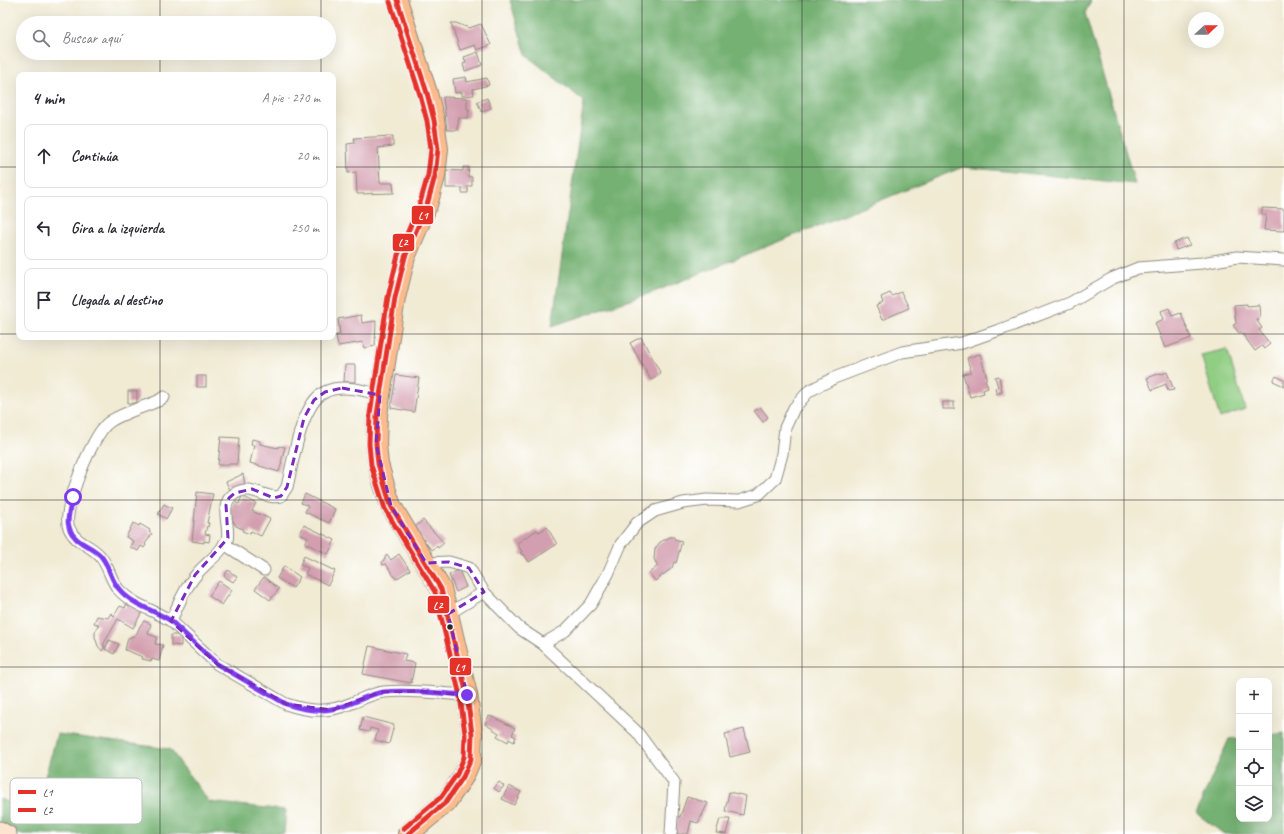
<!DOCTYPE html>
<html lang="es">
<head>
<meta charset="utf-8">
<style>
	body { margin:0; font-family:Caveat,sans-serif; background:#f2f2f3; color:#2b2b33 }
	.controls { position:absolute; right:12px; bottom:12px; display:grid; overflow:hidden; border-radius:8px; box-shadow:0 4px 16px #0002 }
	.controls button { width:36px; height:36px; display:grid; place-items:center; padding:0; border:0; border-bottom:1px solid #e1e1e2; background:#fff; color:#2b2b33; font:20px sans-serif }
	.compass { position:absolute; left:1188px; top:12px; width:36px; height:36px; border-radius:50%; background:#fff; box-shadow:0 4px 16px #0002; rotate:68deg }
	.stop { position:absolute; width:12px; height:12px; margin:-9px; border:3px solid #7c3aed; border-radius:50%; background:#fff }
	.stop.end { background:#7c3aed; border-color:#fff; box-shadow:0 1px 4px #0008 }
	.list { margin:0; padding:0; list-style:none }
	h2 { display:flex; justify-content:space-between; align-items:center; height:52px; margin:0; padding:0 16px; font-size:17px }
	h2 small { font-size:13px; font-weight:400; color:#7c7c81 }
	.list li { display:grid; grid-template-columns:26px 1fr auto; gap:12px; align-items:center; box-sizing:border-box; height:64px; margin:0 8px 8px; padding:0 8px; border:1px solid #e1e1e2; border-radius:8px }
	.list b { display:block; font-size:15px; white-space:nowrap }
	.list em { font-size:13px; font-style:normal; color:#7c7c81 }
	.icon { flex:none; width:22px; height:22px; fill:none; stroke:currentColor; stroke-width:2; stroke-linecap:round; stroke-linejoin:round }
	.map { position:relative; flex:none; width:1284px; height:834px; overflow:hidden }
	.search { position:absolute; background:#fff; box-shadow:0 4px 16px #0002; left:16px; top:16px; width:320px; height:44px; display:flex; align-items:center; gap:10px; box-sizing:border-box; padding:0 14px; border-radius:22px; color:#7c7c81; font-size:15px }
	.panel { position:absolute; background:#fff; box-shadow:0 4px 16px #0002; left:16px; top:72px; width:320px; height:268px; border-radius:8px }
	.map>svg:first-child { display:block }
	.green { fill:#91ce84; stroke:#5e7c58 }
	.forest { fill:#74b172; stroke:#506e4e }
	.building { fill:#d39eaf }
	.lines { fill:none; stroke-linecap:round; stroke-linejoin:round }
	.street-casing { stroke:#8e8b80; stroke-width:13 }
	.secondary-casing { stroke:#8e8b80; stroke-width:17 }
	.highway-casing { stroke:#8e8b80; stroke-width:22 }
	.street { stroke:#fff; stroke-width:11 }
	.secondary { stroke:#fde4d1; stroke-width:15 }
	.highway { stroke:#fbbb8c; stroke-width:20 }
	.bus-1-casing { stroke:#fff; stroke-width:8 }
	.bus-2-casing { stroke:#fff; stroke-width:8 }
	.bus-1 { stroke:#e43229; stroke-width:5 }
	.bus-2 { stroke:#e43229; stroke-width:5 }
	.route { stroke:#7c3aed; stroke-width:5 }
	.marked { fill:none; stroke:#7b2cbf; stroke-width:3; stroke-dasharray:8 5; stroke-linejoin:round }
	.grid { fill:none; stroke:#2b2b2b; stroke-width:1; stroke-opacity:0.55 }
	.bus-dot { fill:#2b2b2b; stroke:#fff; stroke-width:1.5 }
	.key { fill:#fff; stroke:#bfbfbf; stroke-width:1 }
	.key-label { font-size:11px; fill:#2b2b2b }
	.line-badge { stroke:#fff; stroke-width:1.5 }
	.badge-label { font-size:11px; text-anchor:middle; font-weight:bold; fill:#fff }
</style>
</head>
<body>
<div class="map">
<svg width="1284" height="834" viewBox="0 0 1284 834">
	<rect width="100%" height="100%" fill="#fff"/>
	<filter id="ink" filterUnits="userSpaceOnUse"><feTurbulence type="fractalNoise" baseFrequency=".025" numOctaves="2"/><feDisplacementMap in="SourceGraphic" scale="8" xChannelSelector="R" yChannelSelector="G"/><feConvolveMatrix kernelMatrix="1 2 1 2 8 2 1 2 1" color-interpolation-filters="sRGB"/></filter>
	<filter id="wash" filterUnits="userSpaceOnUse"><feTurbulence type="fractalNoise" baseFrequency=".012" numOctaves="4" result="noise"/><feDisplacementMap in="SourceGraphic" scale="16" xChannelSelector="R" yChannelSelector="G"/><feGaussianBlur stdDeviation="0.9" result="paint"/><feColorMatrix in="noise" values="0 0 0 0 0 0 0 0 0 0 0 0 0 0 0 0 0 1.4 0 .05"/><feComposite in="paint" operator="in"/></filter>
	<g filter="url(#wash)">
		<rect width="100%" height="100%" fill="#f1ebd4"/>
		<path class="green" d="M1227 349 1245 409 1220 418 1201 355Z"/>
		<g class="forest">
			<path d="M510 0H1091L1085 13 1135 184 963 167 654 292 552 326 584 101 526 55Z"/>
			<path d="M1284 733V834H1224L1196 813 1229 739 1239 738V819H1269V735Z"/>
			<path d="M57 734 170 749 209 802 286 810 284 834H0V799L8 802 41 791Z"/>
		</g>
		<g id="blocks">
			<g class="building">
				<path d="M451 23H456L469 28 481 24 491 45 477 50 475 45 460 50Z"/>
				<path d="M478 52 482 65 465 71 463 64 466 63 464 57Z"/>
				<path d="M466 77 467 82 487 78 489 85 473 89 474 95 462 96V92L455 93 453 79Z"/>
				<path d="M443 97 467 98V109H469L468 118H459L457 130H447Z"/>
				<path d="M487 98 491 108 482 112 477 102Z"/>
				<path d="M393 136V146L378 148 380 183H393L394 193 357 194 356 172 348 173 347 144 355 143 354 138Z"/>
				<path d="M463 167H469L468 177H472V186H468V193H462V188H446V170L463 171Z"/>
				<path d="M1262 208 1284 209V231L1264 230 1266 215H1262Z"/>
				<path d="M1187 238 1190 245 1176 250 1174 243Z"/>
				<path d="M901 292 909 308 882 320 876 306 883 303 881 297 890 293 892 296Z"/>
				<path d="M1247 304V306L1259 305 1260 318 1256 319 1262 328 1259 330 1270 344 1264 349 1262 346 1255 351 1241 332 1239 333 1233 325 1236 324 1234 305Z"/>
				<path d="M1169 308 1172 316 1181 313 1191 338 1165 348 1155 323 1164 319 1161 311Z"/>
				<path d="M361 315 362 323 376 321 375 346 364 348 363 342 338 346 336 335 340 334 338 319Z"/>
				<path d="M641 337 661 374 651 380 630 343Z"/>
				<path d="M980 354 987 378 985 379 988 388 983 390 984 393 970 397 963 374 971 372 967 358Z"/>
				<path d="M345 365H355V382H344Z"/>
				<path d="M1167 372 1174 390 1168 391 1166 384 1152 390 1147 378 1161 373 1162 374Z"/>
				<path d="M396 375 419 378 414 412 391 408Z"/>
				<rect x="197" y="376" width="9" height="11"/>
				<path d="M999 376 1002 392 996 394 995 388 998 387 995 377Z"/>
				<path d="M1276 376 1284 380V386L1273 381Z"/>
				<rect x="128" y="391" width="9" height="12"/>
				<rect x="943" y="402" width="11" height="7"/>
				<path d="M760 407 768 417 763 422 754 411Z"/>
				<path d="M221 437 239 438 237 464H229V465H218Z"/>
				<path d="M252 439 260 441V444L278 448 279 446 285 447 281 462H282L279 472 250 463 254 445H251Z"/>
				<path d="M243 474 245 485 230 490 226 482Z"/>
				<path d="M197 492 213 494 207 523H209L208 527 207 526 205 534 210 535 209 542 204 541V543L192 541Z"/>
				<path d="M305 494 335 509 329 523 305 512 308 506 301 503Z"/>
				<path d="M242 496 256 503 252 511 270 519 261 536 251 531 250 534 242 531 243 529 236 526 232 519 230 509 233 501 239 504Z"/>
				<path d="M164 504 172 508 166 519 158 514Z"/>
				<path d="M423 520 444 543 438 548 437 546 432 550 413 529Z"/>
				<path d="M133 523 139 526 140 524 150 530 149 532 152 534 145 544 146 545 144 548 141 546 138 551 130 547 133 541 126 537Z"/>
				<path d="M304 525 335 540 328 554 305 543 308 538 300 534Z"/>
				<path d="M547 527 557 544 529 562 524 554 522 555 520 553 522 552 517 543 537 530 539 532Z"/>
				<path d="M670 537H674V539L682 541 676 563 674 562 672 568 655 581 649 573 658 566 654 559 655 549 660 542Z"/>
				<path d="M387 554 391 560 399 554 410 570 396 579 386 564 383 565 382 563Z"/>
				<path d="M304 556 335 571 328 585 305 574 308 568 300 565Z"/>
				<path d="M284 566 300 577 293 588 277 578Z"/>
				<path d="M228 570 237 577 233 582 224 576Z"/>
				<path d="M459 570 466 587 456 592 449 575Z"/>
				<path d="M264 577 279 589 270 600 255 589Z"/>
				<path d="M219 581 232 590 222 605 209 596Z"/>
				<path d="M127 603 142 612 133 628 118 619 103 645 105 646 102 651 98 646 95 637V632L99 625 94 623 97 616 108 618 111 613 114 616 120 606 125 608Z"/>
				<path d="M144 621 151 624 148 634 157 637 155 644 163 645 159 661 152 659 151 661 142 659 143 657 125 650 128 638 136 635 140 626Z"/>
				<path d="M171 635H181V646L171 645Z"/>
				<path d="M109 640 119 644 114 654 105 649Z"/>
				<path d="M369 646 406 654 404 661 415 663 411 683 363 674Z"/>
				<path d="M489 716 495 718 515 728 512 735 516 737 514 742 509 739 508 742 497 736 499 733 485 724Z"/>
				<path d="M363 717 394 725 389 744 375 740 378 730 370 728 369 732 360 730Z"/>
				<path d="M744 729 750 752 730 757 725 734Z"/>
				<path d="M499 782 504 786 499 792 494 788Z"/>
				<path d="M509 786 521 792 514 805 502 799Z"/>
				<path d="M729 792 746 796 743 815 725 811Z"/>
				<path d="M687 797 708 803 698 823 691 821 688 834H675L678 816 680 817Z"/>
				<path d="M720 819H730L726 834 716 833Z"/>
			</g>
		</g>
	</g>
	<g filter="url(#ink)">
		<use href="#blocks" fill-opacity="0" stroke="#8e8b80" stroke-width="1"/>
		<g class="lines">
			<defs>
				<g id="street">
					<path d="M164 397 158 401C144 407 119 414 108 423 93 434 61 511 69 528 76 544 90 544 100 556 109 566 110 580 119 590 133 605 154 610 171 621L217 664 286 704C309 712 329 713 352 703 362 699 373 693 384 692 412 689 439 694 467 695"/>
					<path d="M224 544 264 570"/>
					<path d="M426 563 449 562 469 568 484 592"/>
					<path d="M448 614 484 592 519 628 543 644 637 732 674 782 671 834"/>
					<path d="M171 621C178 605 185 588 196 575 205 563 221 554 227 540 231 529 218 504 234 494 252 482 265 501 281 496L287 487C293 462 301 403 325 392 342 384 363 390 380 395"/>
					<path d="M543 644 565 631 591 604 608 574 621 544 637 523 655 511 683 503 707 500 739 501 758 495 775 479 782 454 785 428 794 408 809 391 834 378 902 352 962 343 1005 328 1070 303 1111 279 1138 268 1202 263 1237 257 1284 260"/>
				</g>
				<path id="secondary" d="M0 829 9 834"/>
				<path id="highway" d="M397 0 427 93 434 120 438 149 435 176 427 205 405 257 395 298 377 415 376 444 378 464 384 485 391 506 441 589 448 614 467 695 472 734 471 759 463 777 446 802 408 834"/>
			</defs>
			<use href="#street" class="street-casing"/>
			<use href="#secondary" class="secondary-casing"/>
			<use href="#highway" class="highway-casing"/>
			<use href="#street" class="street"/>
			<use href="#secondary" class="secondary"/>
			<use href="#highway" class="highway"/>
			<defs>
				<path id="bus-1" d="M397 0 427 93 434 120 438 149 435 176 427 205 405 257 395 298 377 415 376 444 378 464 391 506 441 589 467 695 472 734 471 759 463 777 446 802 408 834"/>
				<path id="bus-2" d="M390 2 420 95 427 121 431 149 428 175 420 203 398 255 388 297 370 414 369 444 371 465 385 509 435 592 460 696 465 734 464 757 457 774 441 797 403 829"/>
			</defs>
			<use href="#bus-1" class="bus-1-casing"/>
			<use href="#bus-2" class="bus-2-casing"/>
			<use href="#bus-1" class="bus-1"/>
			<use href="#bus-2" class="bus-2"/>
		</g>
	</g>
	<g class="lines" filter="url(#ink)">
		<path class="route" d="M73 497C68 515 62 530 82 543 87 546 95 550 100 555 109 564 110 579 119 589 132 605 154 610 171 621L217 664 286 704C309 712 328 713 352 703 362 699 373 693 384 692 412 689 439 694 467 695"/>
	</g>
	<path class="marked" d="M342 388 380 395 376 444 391 506 426 563 449 562 469 568 484 592 448 614 467 695 416 691 381 692 332 710 286 704 217 664 171 621 195 575 228 538 226 505 229 498 235 493 252 489 274 498 281 496 287 487 304 418 314 400 325 392Z"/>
	<path class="grid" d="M160 0V23M321 0V23M482 0V834M642 0V834M802 0V834M963 0V834M1124 0V834M160 53V75M321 53V75M0 167H19M333 167H1284M0 334H19M333 334H1284M160 337V834M321 337V834M0 500H1284M0 667H1284"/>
	<circle class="bus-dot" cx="450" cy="627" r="3.5"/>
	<rect x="10" y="778" width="132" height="46" rx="6" class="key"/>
	<rect x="18" y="790" width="18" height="4" fill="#e43229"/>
	<rect x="18" y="808" width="18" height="4" fill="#e43229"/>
	<g class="key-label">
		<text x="43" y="796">L1</text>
		<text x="43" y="814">L2</text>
	</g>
	<g class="line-badge">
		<rect x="411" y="205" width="23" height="20" rx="4" fill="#e43229"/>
		<rect x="392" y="233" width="23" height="19" rx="4" fill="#e43229"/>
		<rect x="427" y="595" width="23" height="19" rx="4" fill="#e43229"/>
		<rect x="449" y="657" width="23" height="19" rx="4" fill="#e43229"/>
	</g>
	<g class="badge-label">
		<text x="423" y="219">L1</text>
		<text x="403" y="246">L2</text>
		<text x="438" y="609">L2</text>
		<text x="460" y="671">L1</text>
	</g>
</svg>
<div class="controls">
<button>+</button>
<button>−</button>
<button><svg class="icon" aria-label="locate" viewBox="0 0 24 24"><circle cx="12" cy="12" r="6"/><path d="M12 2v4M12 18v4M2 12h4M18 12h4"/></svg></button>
<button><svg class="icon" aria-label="layers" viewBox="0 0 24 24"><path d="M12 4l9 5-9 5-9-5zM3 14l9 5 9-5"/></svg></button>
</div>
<svg class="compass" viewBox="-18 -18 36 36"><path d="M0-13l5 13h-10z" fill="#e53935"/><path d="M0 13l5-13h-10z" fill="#7c7c81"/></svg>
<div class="stop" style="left:73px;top:497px"></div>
<div class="stop end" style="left:467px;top:695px"></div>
<div class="search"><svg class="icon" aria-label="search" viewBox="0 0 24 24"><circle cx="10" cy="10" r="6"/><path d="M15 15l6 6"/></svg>Buscar aquí</div>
<section class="panel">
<h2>4 min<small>A pie · 270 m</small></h2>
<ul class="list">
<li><svg class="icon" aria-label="ahead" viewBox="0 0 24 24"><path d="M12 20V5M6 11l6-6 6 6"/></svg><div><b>Continúa</b></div><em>20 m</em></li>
<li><svg class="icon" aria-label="left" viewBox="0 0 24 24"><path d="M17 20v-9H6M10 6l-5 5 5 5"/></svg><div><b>Gira a la izquierda</b></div><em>250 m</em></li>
<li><svg class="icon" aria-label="arrive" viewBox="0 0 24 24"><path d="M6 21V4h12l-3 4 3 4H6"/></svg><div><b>Llegada al destino</b></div></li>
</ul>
</section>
</div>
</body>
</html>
